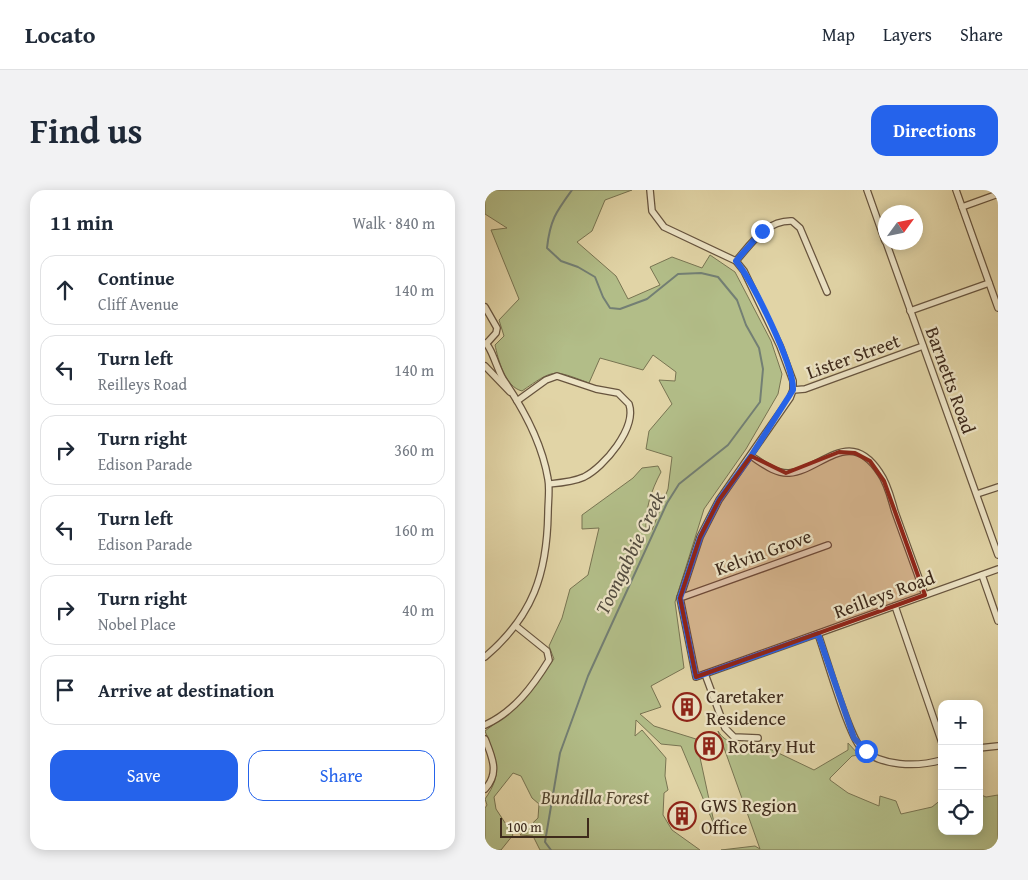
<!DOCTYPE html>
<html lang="en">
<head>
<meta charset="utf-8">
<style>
	body { margin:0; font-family:"Gentium Book Plus",serif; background:#f2f2f3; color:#1f2937 }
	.controls { position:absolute; right:15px; bottom:15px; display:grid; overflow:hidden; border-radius:10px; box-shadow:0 2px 12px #0003 }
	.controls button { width:45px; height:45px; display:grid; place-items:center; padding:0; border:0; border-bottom:1px solid #e0e1e3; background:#fff; color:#1f2937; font:25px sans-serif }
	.compass { position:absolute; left:393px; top:15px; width:45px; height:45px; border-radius:50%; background:#fff; box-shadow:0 2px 12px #0003; rotate:57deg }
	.scale { position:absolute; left:15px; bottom:12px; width:89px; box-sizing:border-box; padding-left:5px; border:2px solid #3e2a1b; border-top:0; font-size:14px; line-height:18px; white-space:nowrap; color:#3e2a1b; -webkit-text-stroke:4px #ece3c5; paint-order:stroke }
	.stop { position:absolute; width:15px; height:15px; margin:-11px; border:4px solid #2563eb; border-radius:50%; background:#fff }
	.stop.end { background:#2563eb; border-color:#fff; box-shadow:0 1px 5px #0008 }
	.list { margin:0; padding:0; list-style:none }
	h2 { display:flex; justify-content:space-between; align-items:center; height:65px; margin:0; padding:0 20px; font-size:21px }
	h2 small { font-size:16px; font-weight:400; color:#747a83 }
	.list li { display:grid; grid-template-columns:32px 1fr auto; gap:15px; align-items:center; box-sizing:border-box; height:70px; margin:0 10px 10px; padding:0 10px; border:1px solid #e0e1e3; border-radius:15px }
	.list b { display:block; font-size:19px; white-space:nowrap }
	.list p { margin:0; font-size:16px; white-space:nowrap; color:#747a83 }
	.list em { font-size:16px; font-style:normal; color:#747a83 }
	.actions { display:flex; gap:10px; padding:15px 20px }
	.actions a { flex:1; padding:11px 0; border:1px solid #2563eb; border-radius:15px; text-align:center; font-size:18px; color:#2563eb }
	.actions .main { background:#2563eb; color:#fff }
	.icon { flex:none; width:28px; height:28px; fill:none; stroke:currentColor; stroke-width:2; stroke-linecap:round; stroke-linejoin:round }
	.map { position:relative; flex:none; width:513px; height:660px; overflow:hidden; border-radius:15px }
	header { display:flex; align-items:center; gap:30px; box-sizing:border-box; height:70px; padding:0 25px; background:#fff; border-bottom:1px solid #e0e1e3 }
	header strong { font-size:24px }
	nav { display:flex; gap:28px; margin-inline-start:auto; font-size:18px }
	.intro { display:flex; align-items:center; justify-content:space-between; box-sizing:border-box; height:120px; padding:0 30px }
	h1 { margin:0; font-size:35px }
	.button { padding:12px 22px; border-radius:15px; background:#2563eb; color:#fff; font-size:18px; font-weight:700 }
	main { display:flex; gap:30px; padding:0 30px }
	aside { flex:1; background:#fff; border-radius:15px; box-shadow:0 2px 12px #0003 }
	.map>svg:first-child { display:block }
	.green { fill:#b2bd88; stroke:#787452 }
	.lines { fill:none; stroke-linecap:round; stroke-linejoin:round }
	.stream { stroke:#737f74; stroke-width:2 }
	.minor-casing { stroke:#67543e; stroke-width:8 }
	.minor { stroke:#ece3c5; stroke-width:5.5 }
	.route { stroke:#2563eb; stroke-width:6 }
	.marked { fill:#8f2418; fill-opacity:0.2; stroke:#8f2418; stroke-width:4; stroke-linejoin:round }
	.labels { text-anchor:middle; stroke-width:4.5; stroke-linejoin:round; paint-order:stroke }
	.street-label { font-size:19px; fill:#3e2a1b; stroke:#ece3c5 }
	.poi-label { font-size:19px; fill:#3e2a1b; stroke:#ece3c5; text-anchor:start }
	.park-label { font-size:19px; font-style:italic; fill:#554731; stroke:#ece3c5 }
	.water-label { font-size:20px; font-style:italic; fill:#544d40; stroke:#ece3c5 }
</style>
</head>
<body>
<header>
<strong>Locato</strong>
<nav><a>Map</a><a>Layers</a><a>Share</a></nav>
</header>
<div class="intro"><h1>Find us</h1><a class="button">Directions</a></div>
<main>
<aside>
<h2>11 min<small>Walk · 840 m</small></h2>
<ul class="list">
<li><svg class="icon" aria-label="ahead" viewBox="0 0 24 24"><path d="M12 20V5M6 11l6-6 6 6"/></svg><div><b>Continue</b><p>Cliff Avenue</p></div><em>140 m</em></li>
<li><svg class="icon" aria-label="left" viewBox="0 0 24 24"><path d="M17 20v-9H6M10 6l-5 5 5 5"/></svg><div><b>Turn left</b><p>Reilleys Road</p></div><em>140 m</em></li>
<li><svg class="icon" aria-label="right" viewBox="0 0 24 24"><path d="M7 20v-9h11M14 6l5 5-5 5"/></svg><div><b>Turn right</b><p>Edison Parade</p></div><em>360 m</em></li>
<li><svg class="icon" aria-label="left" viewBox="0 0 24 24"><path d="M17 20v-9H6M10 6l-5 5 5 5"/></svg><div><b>Turn left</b><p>Edison Parade</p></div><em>160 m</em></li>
<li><svg class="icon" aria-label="right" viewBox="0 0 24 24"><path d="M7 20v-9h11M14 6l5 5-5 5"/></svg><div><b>Turn right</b><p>Nobel Place</p></div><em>40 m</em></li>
<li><svg class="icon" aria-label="arrive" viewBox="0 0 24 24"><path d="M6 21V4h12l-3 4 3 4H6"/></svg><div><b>Arrive at destination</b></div></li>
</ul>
<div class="actions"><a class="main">Save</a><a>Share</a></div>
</aside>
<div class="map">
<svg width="513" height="660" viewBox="0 0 513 660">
	<rect width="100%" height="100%" fill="#e1d4a6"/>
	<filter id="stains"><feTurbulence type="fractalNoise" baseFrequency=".004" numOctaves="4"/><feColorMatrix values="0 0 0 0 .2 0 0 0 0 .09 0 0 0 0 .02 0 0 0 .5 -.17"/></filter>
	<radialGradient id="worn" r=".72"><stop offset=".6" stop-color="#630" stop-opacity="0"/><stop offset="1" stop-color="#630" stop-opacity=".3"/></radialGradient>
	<g class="green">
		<path d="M0 0H147L120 10 107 41 92 52 131 86 143 109 175 95 165 77 187 67 217 78 225 65 250 82 286 151 297 184 293 204 261 259 219 319 190 412 199 478 166 496 176 517 155 524 169 536 211 549 230 637 196 556 176 554 151 530 150 546 157 540 181 568 180 586 183 600 179 603 178 625 187 640 215 660H55L48 646 35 645 53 628 54 614 47 608 36 586 28 583 9 607 11 619 28 645 16 660H0V618L2 615 0 609C19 582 11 569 0 541L34 515 69 469 64 456 77 428 85 399 103 385 114 338 97 339V325L148 288 157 278 173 276 176 282C166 301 160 319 161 340H167L183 299 187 267 161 259 164 241 187 214 174 190 190 191 191 182 168 165 158 180 115 168 104 193C67 179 69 179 37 201 20 197 13 169 10 155L19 146 14 130 34 109 6 40 22 38 0 24Z"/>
		<path d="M233 541C241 554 249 551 261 555 267 557 272 560 277 562L285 559 329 580 363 560V553L374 565 367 566 345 588V590L363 603 394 616 395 606 411 611 416 624 447 617 457 609V641H494V604L501 607 513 605V660H236L270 656 275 659Z"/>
	</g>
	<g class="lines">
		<path class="stream" d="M66 660 60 652 75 563 103 486 182 313 194 294 243 255 275 212 278 179 274 158 261 135 252 110 233 87 216 83 193 84 162 109 135 119 125 118 118 107 110 87 93 77 76 71 62 58C65 30 71 22 87 0"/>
		<defs>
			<g id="minor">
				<path d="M165 0 167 21 179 37 251 71 259 81 295 156 308 191V200L305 208 234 310 215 347 195 408 211 487 513 379"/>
				<path d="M382 0 400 51"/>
				<path d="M471 0 513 118"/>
				<path d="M477 17 513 4"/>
				<path d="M401 52 513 365"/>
				<path d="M251 71C266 54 281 30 307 31L315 38 342 102"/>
				<path d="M0 117 12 138 11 143 2 153"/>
				<path d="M425 121 504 93"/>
				<path d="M0 153C6 156 12 179 18 189 38 218 57 253 63 289 65 299 63 312 63 323 62 384 48 426 0 467"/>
				<path d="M0 176 25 202"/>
				<path d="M308 200 320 199 438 156"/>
				<path d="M32 211 61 190 72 186 111 199 133 203 144 214C152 238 119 277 99 287 88 292 75 293 64 294"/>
				<path d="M266 266C277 273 290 284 304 283 336 281 364 235 395 283 403 294 406 309 410 322 420 350 430 377 440 405"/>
				<path d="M492 304 513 297"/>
				<path d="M497 385 513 431"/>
				<path d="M195 408 343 355"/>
				<path d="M410 416 457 553"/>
				<path d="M333 444C341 466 363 544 376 558 396 577 432 577 457 570"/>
				<path d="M220 484 240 538 249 547 273 548"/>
				<path d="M0 535C29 522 48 496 64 470L62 461 31 436"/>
				<path d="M0 549C7 567 15 583 0 599"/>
				<path d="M494 558 513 556"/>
			</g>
		</defs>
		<use href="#minor" class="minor-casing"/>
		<use href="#minor" class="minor"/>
	</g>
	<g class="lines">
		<path class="route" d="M277 41 251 71C268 92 309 175 308 200L266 266 234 310 215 348 195 408 211 487 333 444 369 548 381 561"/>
	</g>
	<path class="marked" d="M354 262 370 263 385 271 399 291 440 405 211 487 195 408 215 347 234 310 266 266 301 283Z"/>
	<defs>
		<symbol id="building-ring" viewBox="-11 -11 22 22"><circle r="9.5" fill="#ece3c5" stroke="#8f2418" stroke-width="1.5"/><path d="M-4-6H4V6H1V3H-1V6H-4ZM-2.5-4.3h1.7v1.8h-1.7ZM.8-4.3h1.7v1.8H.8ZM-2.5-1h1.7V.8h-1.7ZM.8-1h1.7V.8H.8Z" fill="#8f2418"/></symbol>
	</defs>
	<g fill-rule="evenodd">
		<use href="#building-ring" x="186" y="501" width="32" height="32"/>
		<use href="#building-ring" x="208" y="540" width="32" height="32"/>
		<use href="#building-ring" x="181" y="610" width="32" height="32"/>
	</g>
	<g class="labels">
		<g class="street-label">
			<text transform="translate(368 166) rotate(-20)" y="7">Lister Street</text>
			<text transform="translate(466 190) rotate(70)" y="7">Barnetts Road</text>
			<text transform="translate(278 362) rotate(-20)" y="7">Kelvin Grove</text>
			<text transform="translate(399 404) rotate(-20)" y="7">Reilleys Road</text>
		</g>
		<g class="poi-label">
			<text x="221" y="513">Caretaker<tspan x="221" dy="22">Residence</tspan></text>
			<text x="243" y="563">Rotary Hut</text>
			<text x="216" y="622">GWS Region<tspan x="216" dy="22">Office</tspan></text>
		</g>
		<g class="park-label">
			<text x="110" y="614">Bundilla Forest</text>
		</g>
		<g class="water-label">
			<text transform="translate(145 363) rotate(-64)" y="7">Toongabbie Creek</text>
		</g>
	</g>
	<rect width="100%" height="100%" filter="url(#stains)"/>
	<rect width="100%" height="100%" fill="url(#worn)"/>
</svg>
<div class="controls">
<button>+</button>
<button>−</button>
<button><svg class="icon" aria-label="locate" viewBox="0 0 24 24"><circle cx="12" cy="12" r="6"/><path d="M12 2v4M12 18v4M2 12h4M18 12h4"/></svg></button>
</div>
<svg class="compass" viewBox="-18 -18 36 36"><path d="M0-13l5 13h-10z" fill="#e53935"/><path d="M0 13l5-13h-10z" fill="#747a83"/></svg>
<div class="scale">100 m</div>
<div class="stop" style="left:381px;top:561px"></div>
<div class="stop end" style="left:277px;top:41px"></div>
</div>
</main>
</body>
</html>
